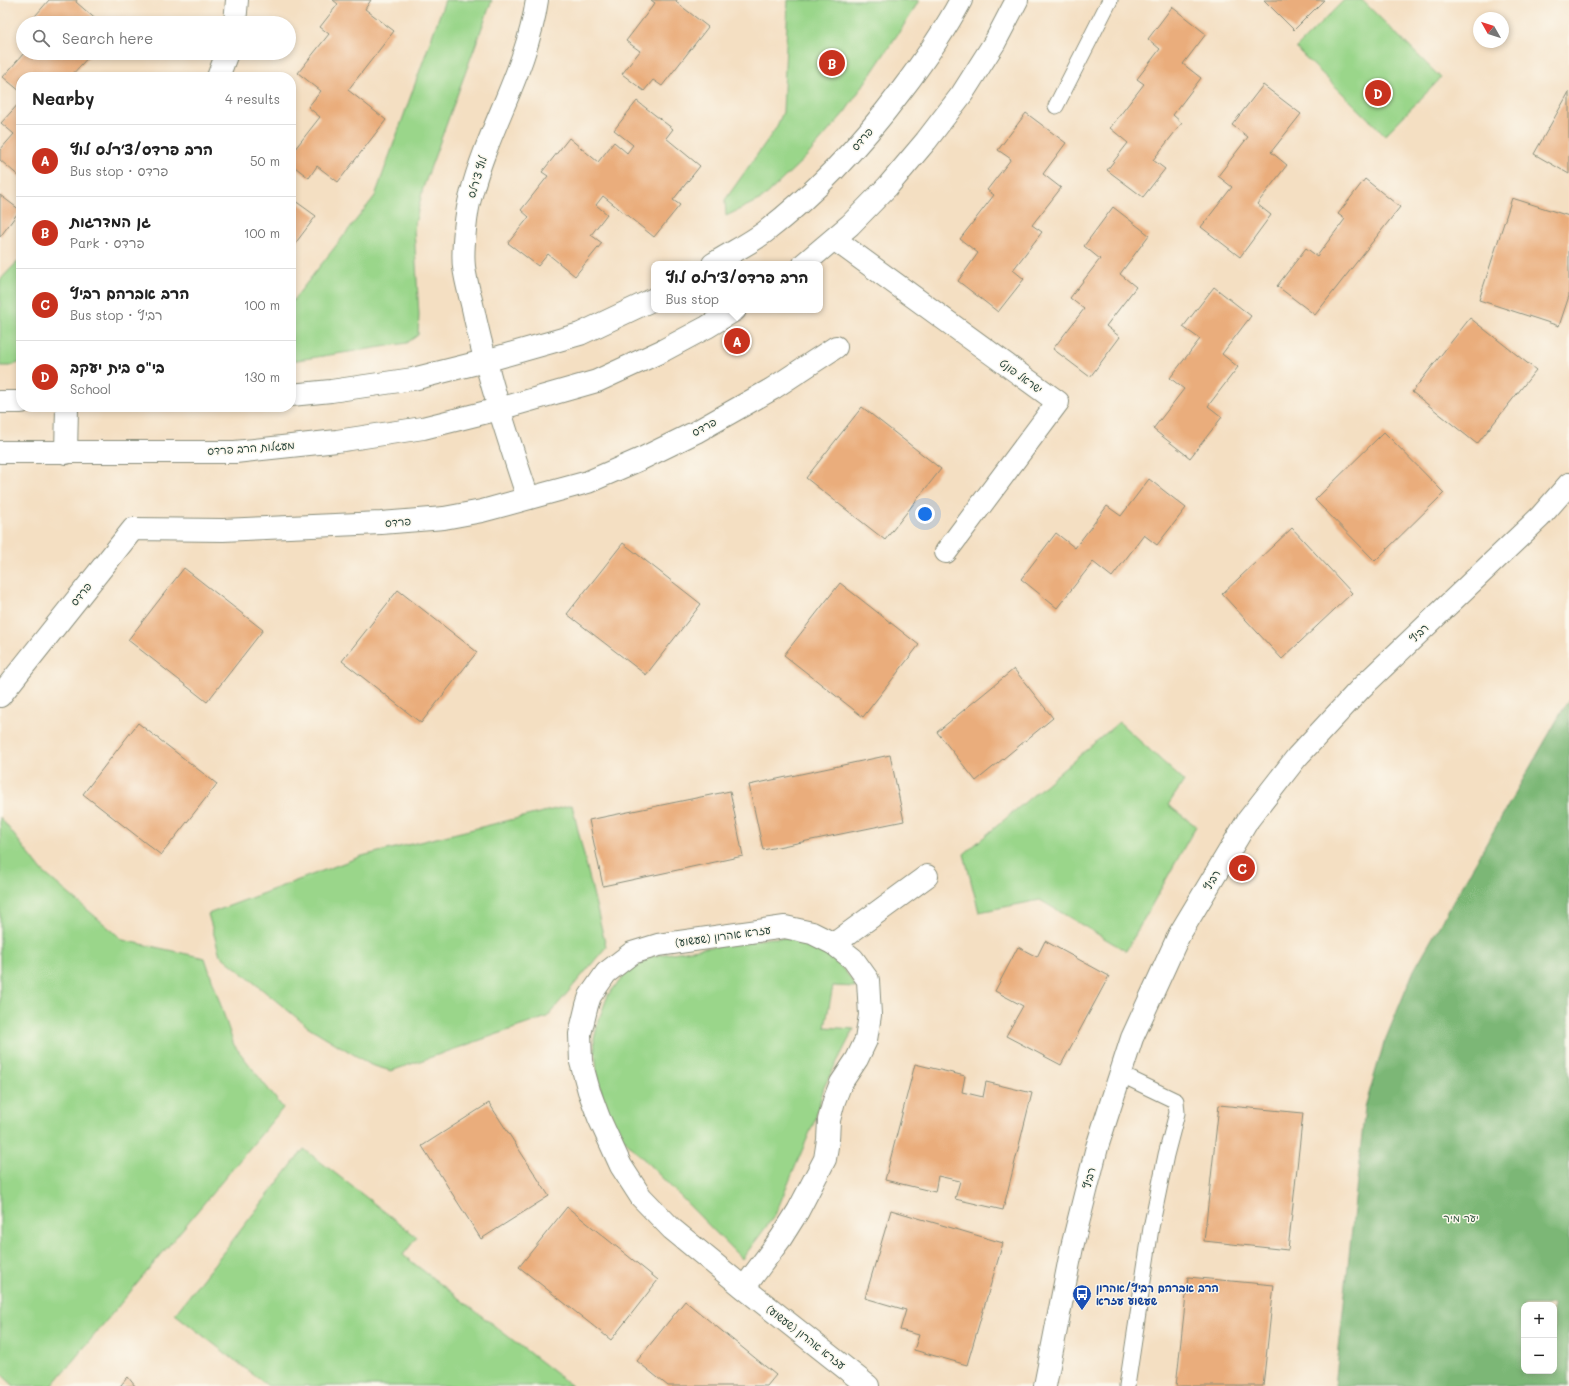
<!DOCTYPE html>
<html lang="en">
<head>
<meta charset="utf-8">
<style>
	body { margin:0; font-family:Mali,"Playpen Sans Hebrew",sans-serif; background:#f6f6f6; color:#222 }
	.controls { position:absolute; right:12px; bottom:12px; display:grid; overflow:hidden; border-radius:8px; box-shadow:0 2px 6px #0003 }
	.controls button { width:36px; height:36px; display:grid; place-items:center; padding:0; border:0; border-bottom:1px solid #e0e0e0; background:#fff; color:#222; font:20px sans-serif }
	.compass { position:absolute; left:1473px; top:12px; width:36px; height:36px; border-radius:50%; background:#fff; box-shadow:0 2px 6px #0003; rotate:309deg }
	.you { position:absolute; left:925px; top:514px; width:14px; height:14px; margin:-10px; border:3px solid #fff; border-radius:50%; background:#1a73e8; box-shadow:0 0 0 6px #1a73e833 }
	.badge { display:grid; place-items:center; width:26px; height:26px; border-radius:50%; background:#c8321e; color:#fff; font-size:13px; font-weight:700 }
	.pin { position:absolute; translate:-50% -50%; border:2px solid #fff; box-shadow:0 1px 4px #0006 }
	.popup { position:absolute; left:651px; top:261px; width:172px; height:52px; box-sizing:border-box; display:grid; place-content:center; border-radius:8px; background:#fff; filter:drop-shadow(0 1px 3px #0005); font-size:13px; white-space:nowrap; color:#767676 }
	.popup b { font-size:15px; color:#222 }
	.popup::after { content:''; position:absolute; left:50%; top:100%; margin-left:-8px; border:8px solid transparent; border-top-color:#fff }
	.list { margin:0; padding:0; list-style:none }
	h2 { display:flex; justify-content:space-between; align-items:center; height:52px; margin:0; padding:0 16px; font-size:17px }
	h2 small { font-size:13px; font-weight:400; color:#767676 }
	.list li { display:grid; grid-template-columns:26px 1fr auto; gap:12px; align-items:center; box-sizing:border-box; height:72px; padding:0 16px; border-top:1px solid #e0e0e0 }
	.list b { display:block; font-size:15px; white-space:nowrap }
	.list p { margin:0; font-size:13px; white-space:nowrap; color:#767676 }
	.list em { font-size:13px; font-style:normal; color:#767676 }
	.icon { flex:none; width:22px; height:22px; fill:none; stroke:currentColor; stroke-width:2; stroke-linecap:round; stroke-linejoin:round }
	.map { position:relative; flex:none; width:1569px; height:1386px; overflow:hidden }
	.search { position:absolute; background:#fff; box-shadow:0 2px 6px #0003; left:16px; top:16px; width:280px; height:44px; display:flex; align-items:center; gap:10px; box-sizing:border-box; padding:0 14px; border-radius:22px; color:#767676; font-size:15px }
	.panel { position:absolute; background:#fff; box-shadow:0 2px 6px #0003; left:16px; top:72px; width:280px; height:340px; border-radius:16px }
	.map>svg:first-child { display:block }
	.green { fill:#9ad68a; stroke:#5c8a5f }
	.forest { fill:#7bb776; stroke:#4d7a55; fill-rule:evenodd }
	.building { fill:#eaad7b }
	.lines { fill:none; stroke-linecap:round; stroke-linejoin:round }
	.service-casing { stroke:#8a8e7b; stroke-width:17 }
	.minor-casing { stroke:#8a8e7b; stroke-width:24 }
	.tertiary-casing { stroke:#8a8e7b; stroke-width:24 }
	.service { stroke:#fff; stroke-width:15 }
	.minor { stroke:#fff; stroke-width:22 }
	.tertiary { stroke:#fff; stroke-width:22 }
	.labels { text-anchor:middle; stroke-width:3; stroke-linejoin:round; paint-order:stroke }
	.street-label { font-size:11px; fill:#1f3d34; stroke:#fbf7ec }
	.park-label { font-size:11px; fill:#385c45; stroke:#fbf7ec }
	.transit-label { font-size:11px; font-weight:bold; fill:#164399; stroke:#fbf7ec; text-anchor:start }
</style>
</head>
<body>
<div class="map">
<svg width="1569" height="1386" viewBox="0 0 1569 1386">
	<rect width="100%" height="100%" fill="#fbf7ec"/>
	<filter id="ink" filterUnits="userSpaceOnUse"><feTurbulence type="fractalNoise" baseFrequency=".025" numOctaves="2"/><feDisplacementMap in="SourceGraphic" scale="8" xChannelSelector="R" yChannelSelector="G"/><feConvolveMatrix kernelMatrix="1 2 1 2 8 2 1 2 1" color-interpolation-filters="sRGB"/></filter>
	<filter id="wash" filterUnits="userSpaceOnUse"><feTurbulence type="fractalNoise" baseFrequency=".012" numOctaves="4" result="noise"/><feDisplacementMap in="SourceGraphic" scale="16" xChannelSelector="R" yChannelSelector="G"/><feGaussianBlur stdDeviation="0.9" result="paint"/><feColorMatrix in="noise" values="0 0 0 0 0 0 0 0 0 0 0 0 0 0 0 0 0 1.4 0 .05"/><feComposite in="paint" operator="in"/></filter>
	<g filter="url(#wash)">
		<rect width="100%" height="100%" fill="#f4dfc2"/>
		<g class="green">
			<path d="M445 0H492L423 188 414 229 419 315 418 335 407 343 291 361V303L375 196Z"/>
			<path d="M788 0H919L912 13 845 112 806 157 763 198 726 216 725 200 776 128 783 112Z"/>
			<path d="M1344 0H1362L1441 78 1385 135 1296 48Z"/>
			<path d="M21 258V362L10 366H0V280Z"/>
			<path d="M1119 722 1184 781 1168 805 1196 826 1126 951 1040 900 979 912 964 854Z"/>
			<path d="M572 805 606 947 547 1017 391 1071 371 1065 307 1026 220 955 208 914 362 856Z"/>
			<path d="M0 817 43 872 123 940 205 958 234 1045 283 1108 52 1386H14L0 1373Z"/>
			<path d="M770 938C778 938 787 937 795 939 821 946 843 964 856 987L833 986 825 1027 854 1029 824 1087 815 1120 775 1215 742 1259 617 1132 603 1100 597 1072 594 1039 599 1019 608 995 628 971 652 956Z"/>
			<path d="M304 1149 417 1237 403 1255 572 1386H268L175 1314Z"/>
		</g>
		<path class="forest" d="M1569 699V1386H1335L1365 1107 1384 1043 1414 970ZM1524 1305H1554V1371H1524Z"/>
		<g id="blocks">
			<g class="building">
				<path d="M49 0H77L76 2 100 23H29Z"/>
				<path d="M333 0H371L365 9 394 31 348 90 386 120 338 182 317 166 309 178 291 164V154L320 117 308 107 321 91 298 73 329 34 320 27 338 4Z"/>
				<path d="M651 0H677L676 2 708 27 662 86 653 80 644 91 622 74 640 51 626 41 655 3Z"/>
				<path d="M1264 0H1324L1294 30Z"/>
				<path d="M1172 7 1206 34 1183 64 1201 78 1173 115 1182 123 1153 160 1165 169 1143 197 1107 170 1128 143 1110 128 1144 84 1137 79 1160 49 1148 39Z"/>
				<path d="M24 53H92L70 77H21V92L3 77Z"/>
				<path d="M1263 85 1301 114 1271 152 1287 165 1257 204 1271 215 1240 257 1201 227 1232 187 1218 176 1248 137 1232 125Z"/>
				<path d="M1569 92V174L1534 154Z"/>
				<path d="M21 101V178L0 160V150L14 134 1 123Z"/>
				<path d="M637 101 673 129 666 138 700 166 673 200 680 205 654 237 603 196 596 205 607 214 591 235 602 243 575 276 548 254 538 266 508 243 529 217 521 210 548 176 542 172 569 138 598 162 614 142 627 153 633 145 614 130Z"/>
				<path d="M1026 113 1066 143 1043 174 1061 188 1032 225 1042 232 1013 270 1024 279 998 312 958 281 978 253 960 239 994 195 987 190 1011 159 998 150Z"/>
				<path d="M1365 179 1400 207 1315 315 1277 286 1306 248 1317 256 1345 219 1338 214Z"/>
				<path d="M0 195 20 210 0 237Z"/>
				<path d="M291 198 316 216 291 249Z"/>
				<path d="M1512 198 1569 216V296L1559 326 1479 300Z"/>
				<path d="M1113 207 1149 235 1120 274 1136 287 1106 326 1120 337 1090 377 1053 349 1084 309 1070 298 1100 259 1084 246Z"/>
				<path d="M1214 287 1251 316 1222 354 1238 367 1208 406 1222 417 1190 458 1153 429 1184 389 1170 378 1200 339 1183 327Z"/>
				<path d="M1470 318 1536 370 1477 444 1412 392Z"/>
				<path d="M862 407 941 469 885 540 806 478Z"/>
				<path d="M1384 432 1444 493 1375 561 1315 500Z"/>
				<path d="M1149 479 1186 508 1157 545 1144 535 1112 577 1093 562 1057 608 1021 579 1056 533 1075 548 1107 506 1121 516Z"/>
				<path d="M1292 528 1352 593 1282 659 1222 594Z"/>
				<path d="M623 543 701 604 646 675 567 614Z"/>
				<path d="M184 568 263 630 207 702 128 640Z"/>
				<path d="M840 583 919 645 863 717 784 655Z"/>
				<path d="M398 590 477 652 421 723 342 661Z"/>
				<path d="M1014 669 1053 718 976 781 937 732Z"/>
				<path d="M138 723 217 784 161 855 83 794Z"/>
				<path d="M890 755 904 821 763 850 749 785Z"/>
				<path d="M730 791 743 856 603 886 589 820Z"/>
				<path d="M1045 941 1109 976 1061 1065 1006 1036 1023 1006 995 991 1018 947 1037 957Z"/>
				<path d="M915 1064 965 1076 962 1092 983 1097 986 1082 1032 1093 1003 1210 955 1199 960 1181 938 1176 935 1192 885 1180Z"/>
				<path d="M489 1103 549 1196 481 1239 422 1146Z"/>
				<path d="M1219 1105 1303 1113 1288 1250 1204 1241Z"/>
				<path d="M567 1207 658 1280 611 1340 519 1267Z"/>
				<path d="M891 1210 1003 1243 967 1365 914 1350 919 1335 900 1330 906 1310 865 1298Z"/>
				<path d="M1188 1277 1274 1285 1263 1386H1176Z"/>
				<path d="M685 1301 776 1375 767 1386H668L637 1361Z"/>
				<path d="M128 1377 135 1386H120Z"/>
			</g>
		</g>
	</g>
	<g filter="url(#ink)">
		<use href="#blocks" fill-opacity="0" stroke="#8a8e7b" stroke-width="1"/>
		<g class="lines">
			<defs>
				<g id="service">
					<path d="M1056 106 1110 0"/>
					<path d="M1120 1074 1176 1101 1177 1113 1166 1155 1151 1228 1127 1386"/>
				</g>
				<g id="minor">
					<path d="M235 23 237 0"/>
					<path d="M218 77 227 53"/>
					<path d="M834 239 1058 402 946 552"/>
					<path d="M66 453 67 407"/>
					<path d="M528 498C508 438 489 380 475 318 472 301 466 284 464 267 462 251 466 211 471 195 488 128 527 70 537 0"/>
					<path d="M0 696 133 529 223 530 381 523 444 518 482 511 588 482 641 459 696 432 772 389 836 347"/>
					<path d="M834 944 927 876"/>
					<path d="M744 1288 781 1238 798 1211 825 1159 828 1140 829 1120 834 1101 841 1083 857 1059 866 1040 870 1015 868 980 853 959 834 944 812 933 785 927 658 945 632 953 606 973 590 996 587 1005 580 1034 581 1062 589 1091 599 1118 621 1166 641 1197 672 1229 744 1288 868 1386"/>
				</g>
				<g id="tertiary">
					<path d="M713 264C730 253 749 244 765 232 817 192 862 143 901 91 923 62 944 32 961 0"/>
					<path d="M804 264 850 225 888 186 926 141 962 94 995 42 1017 0"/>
					<path d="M291 395 331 391 413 379 485 361 580 334 654 299"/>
					<path d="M0 402H21"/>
					<path d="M0 452H235L337 441 423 428 499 409 597 381 664 350 707 327 735 310"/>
					<path d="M1045 1386 1072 1247 1097 1147 1132 1038 1179 935 1248 820 1297 757 1361 688 1540 517 1569 484"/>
				</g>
			</defs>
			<use href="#service" class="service-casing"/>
			<use href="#minor" class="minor-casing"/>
			<use href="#tertiary" class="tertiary-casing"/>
			<use href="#service" class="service"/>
			<use href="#minor" class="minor"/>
			<use href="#tertiary" class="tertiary"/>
		</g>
	</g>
	<defs>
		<symbol id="bus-pin" viewBox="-11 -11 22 30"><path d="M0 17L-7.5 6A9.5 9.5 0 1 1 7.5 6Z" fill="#1a4fb4" stroke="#fbf7ec"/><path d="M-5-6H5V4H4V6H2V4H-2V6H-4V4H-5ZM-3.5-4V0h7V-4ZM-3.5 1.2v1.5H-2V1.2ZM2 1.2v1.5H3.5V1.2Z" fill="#fff"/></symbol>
	</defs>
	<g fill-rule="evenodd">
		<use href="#bus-pin" x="1071" y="1283" width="22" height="30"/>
	</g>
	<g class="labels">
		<g class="street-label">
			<text transform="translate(862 139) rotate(-49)" y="4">פרדס</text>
			<text transform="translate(477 177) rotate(-73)" y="4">לוץ צ'רלס</text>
			<text transform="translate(1021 376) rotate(36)" y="4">ישראל פונט</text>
			<text transform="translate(704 427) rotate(-29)" y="4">פרדס</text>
			<text transform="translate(251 448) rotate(-4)" y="4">מעגלות הרב פרדס</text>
			<text transform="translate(398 522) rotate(-4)" y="4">פרדס</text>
			<text transform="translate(81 594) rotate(-51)" y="4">פרדס</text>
			<text transform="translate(1419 633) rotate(-44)" y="4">רביץ</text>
			<text transform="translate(1212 880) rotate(-59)" y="4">רביץ</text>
			<text transform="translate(723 936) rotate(-8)" y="4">עזרא אהרון (שעשוע)</text>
			<text transform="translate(1089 1178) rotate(-76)" y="4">רביץ</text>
			<text transform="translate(806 1337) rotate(38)" y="4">עזרא אהרון (שעשוע)</text>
		</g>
		<g class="park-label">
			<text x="1461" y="1222">יער מיר</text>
		</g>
		<g class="transit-label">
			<text x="1096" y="1292">הרב אברהם רביץ/אהרון<tspan x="1096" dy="13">שעשוע עזרא</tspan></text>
		</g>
	</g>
</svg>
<div class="controls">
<button>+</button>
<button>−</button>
</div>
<svg class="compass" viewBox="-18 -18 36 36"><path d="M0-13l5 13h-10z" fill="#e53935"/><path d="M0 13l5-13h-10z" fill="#767676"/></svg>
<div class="you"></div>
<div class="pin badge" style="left:737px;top:341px">A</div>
<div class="popup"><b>הרב פרדס/צ׳רלס לוץ</b>Bus stop</div>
<div class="pin badge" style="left:832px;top:63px">B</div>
<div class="pin badge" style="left:1242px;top:868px">C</div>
<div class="pin badge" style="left:1378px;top:93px">D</div>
<div class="search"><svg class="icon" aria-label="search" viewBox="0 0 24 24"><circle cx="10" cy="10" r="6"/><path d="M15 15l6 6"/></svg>Search here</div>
<section class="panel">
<h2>Nearby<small>4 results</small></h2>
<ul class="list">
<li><span class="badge">A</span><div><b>הרב פרדס/צ׳רלס לוץ</b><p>Bus stop · פרדס</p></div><em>50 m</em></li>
<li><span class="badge">B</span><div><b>גן המדרגות</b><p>Park · פרדס</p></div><em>100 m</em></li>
<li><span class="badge">C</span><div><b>הרב אברהם רביץ</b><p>Bus stop · רביץ</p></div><em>100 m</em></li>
<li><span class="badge">D</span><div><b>בי&quot;ס בית יעקב</b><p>School</p></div><em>130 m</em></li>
</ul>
</section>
</div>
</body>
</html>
